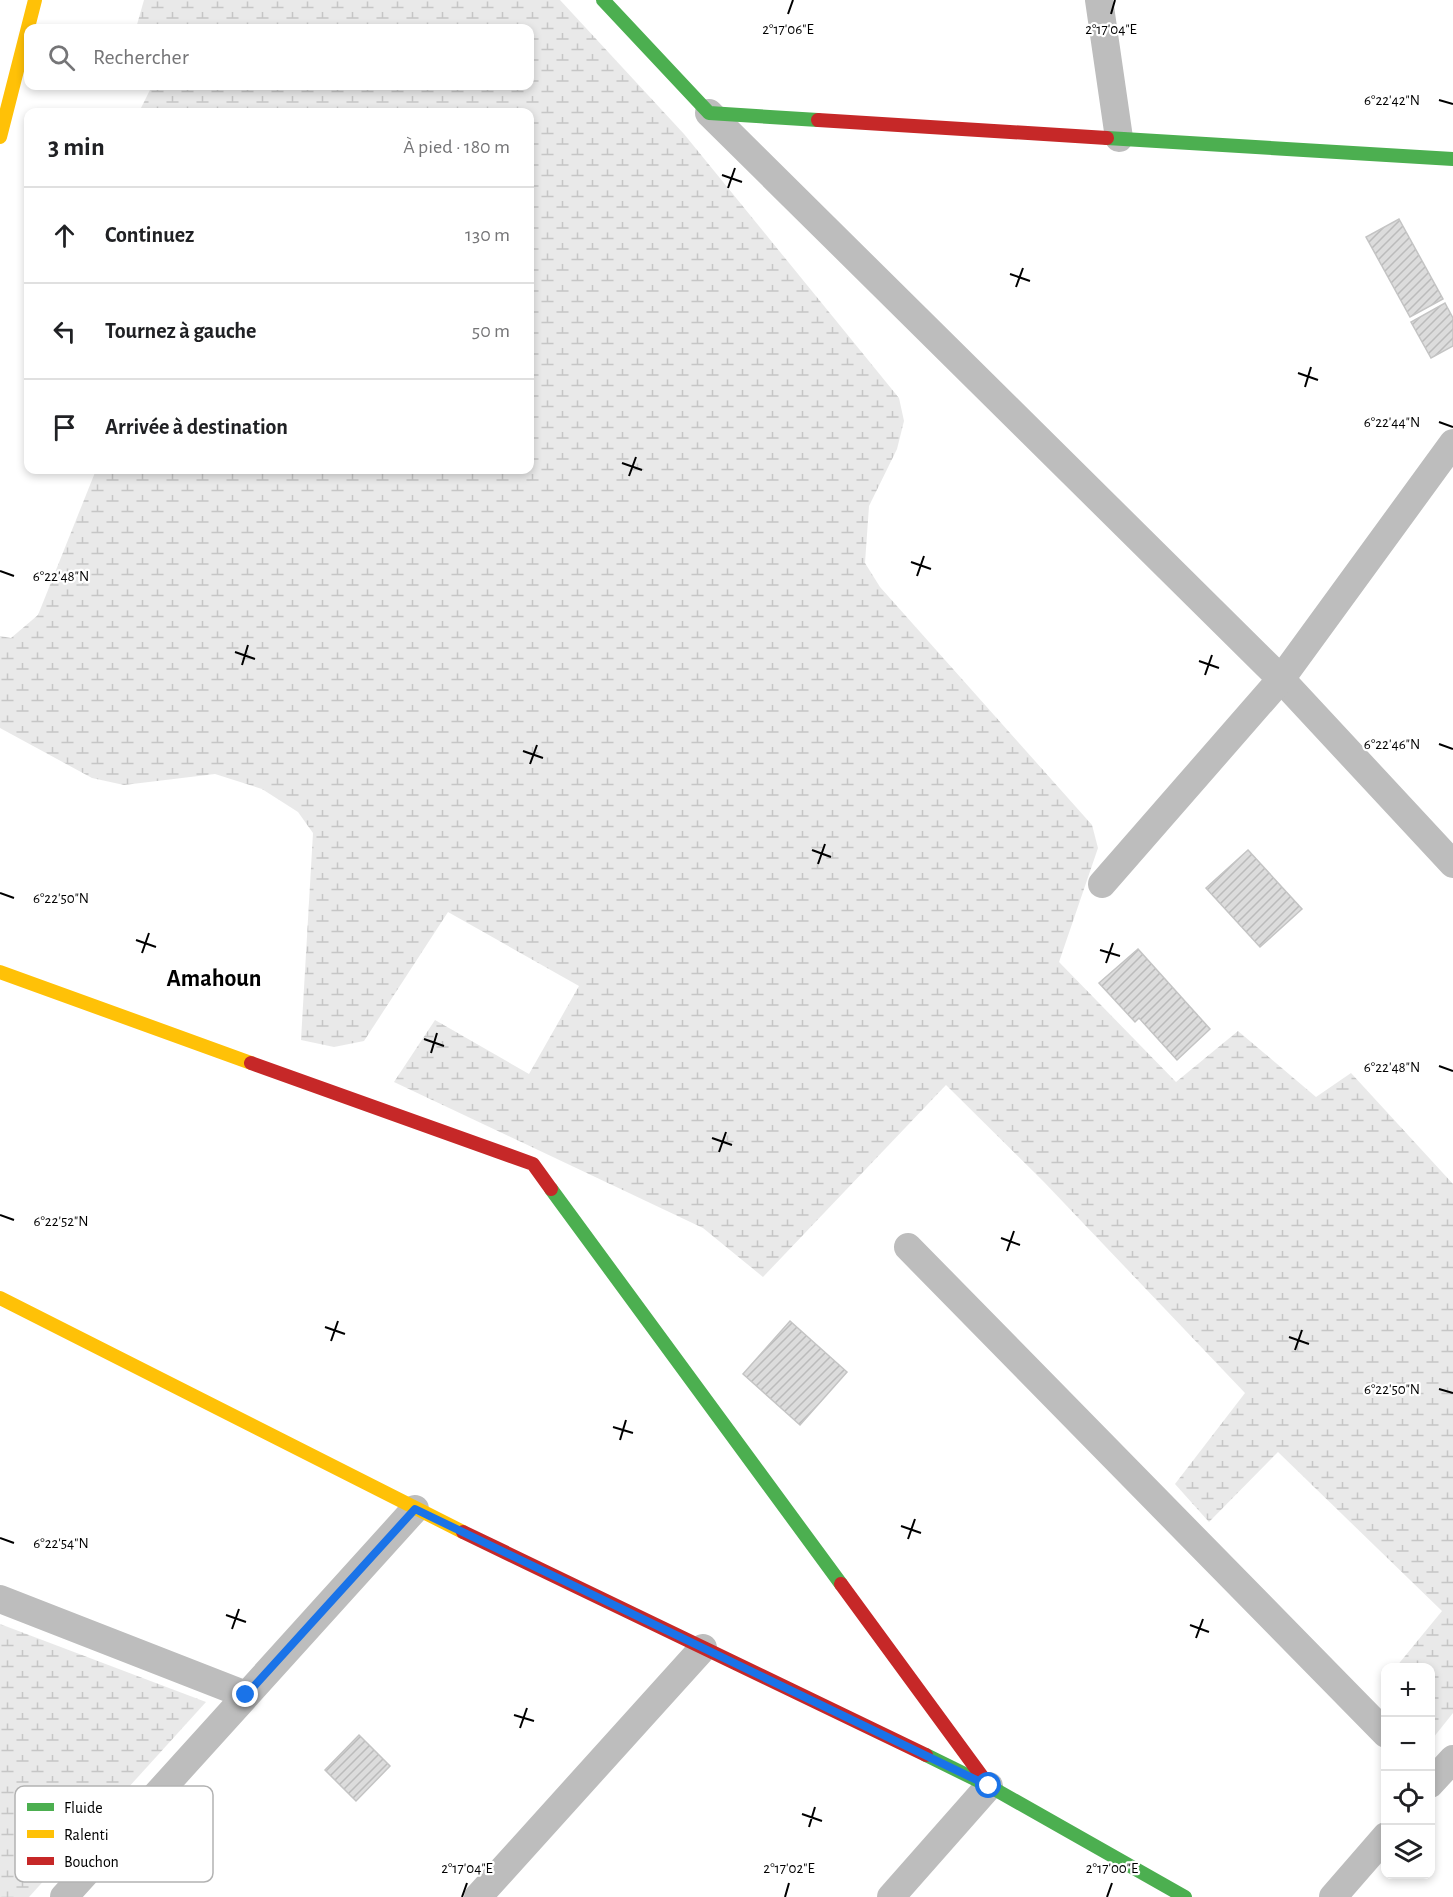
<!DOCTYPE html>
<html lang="fr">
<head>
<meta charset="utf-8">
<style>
	body { margin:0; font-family:"Alegreya Sans",sans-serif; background:#f6f6f6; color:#202124 }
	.controls { position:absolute; right:18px; bottom:18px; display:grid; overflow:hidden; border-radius:12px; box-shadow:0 3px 9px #0003 }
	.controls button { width:54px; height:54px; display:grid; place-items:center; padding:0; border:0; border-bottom:2px solid #e0e0e0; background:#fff; color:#202124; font:30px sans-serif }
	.stop { position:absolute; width:18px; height:18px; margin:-14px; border:4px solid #1a73e8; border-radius:50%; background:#fff }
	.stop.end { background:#1a73e8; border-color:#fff; box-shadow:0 2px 6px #0008 }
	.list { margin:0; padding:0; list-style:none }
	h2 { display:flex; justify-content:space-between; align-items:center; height:78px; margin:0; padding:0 24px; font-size:26px }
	h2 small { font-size:20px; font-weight:400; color:#757577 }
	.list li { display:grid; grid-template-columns:39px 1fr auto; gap:18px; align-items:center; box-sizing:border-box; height:96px; padding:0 24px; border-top:2px solid #e0e0e0 }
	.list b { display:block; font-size:22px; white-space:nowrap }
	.list em { font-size:20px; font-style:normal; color:#757577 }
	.icon { flex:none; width:33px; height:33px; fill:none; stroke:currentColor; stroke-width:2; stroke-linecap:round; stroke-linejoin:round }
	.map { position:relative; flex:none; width:1453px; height:1897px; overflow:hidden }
	.search { position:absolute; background:#fff; box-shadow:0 3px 9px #0003; left:24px; top:24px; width:510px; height:66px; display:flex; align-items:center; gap:15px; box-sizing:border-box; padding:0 21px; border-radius:12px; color:#757577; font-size:22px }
	.panel { position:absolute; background:#fff; box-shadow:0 3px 9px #0003; left:24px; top:108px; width:510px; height:366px; border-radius:12px }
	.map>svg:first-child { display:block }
	.wetland { fill:url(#wetland-marsh) }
	.building { fill:url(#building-hatch); stroke:#c4c4c4; stroke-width:1.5 }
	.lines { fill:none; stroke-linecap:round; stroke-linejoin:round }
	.street { stroke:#bdbdbd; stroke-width:28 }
	.fast { stroke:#4caf50; stroke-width:14 }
	.slow { stroke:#ffc107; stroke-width:14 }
	.jam { stroke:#c62828; stroke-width:14 }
	.route { stroke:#1a73e8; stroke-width:8 }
	.ticks { fill:none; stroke:#000; stroke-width:2 }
	.labels { text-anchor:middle; stroke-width:4.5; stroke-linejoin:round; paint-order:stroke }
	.quarter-label { font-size:24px; font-weight:bold; fill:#000; stroke:#fff }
	.key { fill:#fff; stroke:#b2b2b2; stroke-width:1.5 }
	.key-label { font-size:16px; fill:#000 }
	.ticks-label { font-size:15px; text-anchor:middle; fill:#000; stroke:#fff; stroke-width:4.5; stroke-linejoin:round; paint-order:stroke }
</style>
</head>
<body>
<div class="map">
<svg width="1453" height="1897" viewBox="0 0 1453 1897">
	<defs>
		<pattern id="wetland-marsh" width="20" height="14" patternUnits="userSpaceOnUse" patternTransform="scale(1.5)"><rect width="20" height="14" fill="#e9e9e9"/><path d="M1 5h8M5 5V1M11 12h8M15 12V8" fill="none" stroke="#c6c6c6"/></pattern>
		<pattern id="building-hatch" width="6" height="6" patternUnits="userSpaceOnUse" patternTransform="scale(1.5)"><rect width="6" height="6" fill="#dcdcdc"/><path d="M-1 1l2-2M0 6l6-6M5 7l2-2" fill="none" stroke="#bbb"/></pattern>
	</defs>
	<rect width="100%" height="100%" fill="#fff"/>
	<g class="wetland">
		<path d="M144 0H560L684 134 899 398 904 421 897 449 869 506 865 563 880 587 1092 825 1098 848 1059 962 1176 1082 1238 1031 1316 1097 1351 1073 1453 1184V1713L1433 1738 1430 1736V1668L1396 1667 1442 1611 1278 1452 1209 1522 1175 1484 1245 1393 1044 1182 946 1085 763 1277 703 1228 394 1082 435 1020 529 1074 579 986 448 912 364 1041 334 1047 301 1040 313 833 298 812 262 789 215 774 124 785 92 778 0 728V636L11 638 38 615 96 470H530V112H139L152 86H530V28H136Z"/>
		<path d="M0 1624 206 1702 29 1897H0Z"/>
	</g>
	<g class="building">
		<path d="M1399 219 1443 299 1410 317 1366 237Z"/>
		<path d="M1445 303 1453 318V346L1431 358 1411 322Z"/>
		<path d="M1248 850 1302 909 1260 947 1206 888Z"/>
		<path d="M1138 949 1210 1029 1177 1060 1139 1018 1135 1022 1099 983Z"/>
		<path d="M790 1321 847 1372 800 1425 743 1374Z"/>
		<path d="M359 1735 390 1766 356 1801 325 1770Z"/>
	</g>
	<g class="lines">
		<g class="street">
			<path d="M1099 0 1119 138"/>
			<path d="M709 113 1281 679 1453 864"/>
			<path d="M1102 884 1281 679 1453 443"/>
			<path d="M908 1247 1386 1734"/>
			<path d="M0 1599 246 1695"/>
			<path d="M1430 1784 1453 1759"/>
			<path d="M64 1897 415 1509"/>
			<path d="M478 1897 703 1648"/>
			<path d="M891 1897 989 1786"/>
			<path d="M1333 1897 1386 1836"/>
		</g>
		<g class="fast">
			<path d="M603 0 709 113 818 120"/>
			<path d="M1107 138 1453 159"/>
			<path d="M551 1189 841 1584"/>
			<path d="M926 1755 989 1786 1185 1897"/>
		</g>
		<g class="slow">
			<path d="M0 137 35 0"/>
			<path d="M0 972 251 1063"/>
			<path d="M0 1298 463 1532"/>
		</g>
		<g class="jam">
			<path d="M818 120 1107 138"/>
			<path d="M251 1063 533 1164 551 1189"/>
			<path d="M463 1532 926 1755"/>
			<path d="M841 1584 989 1786"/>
		</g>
	</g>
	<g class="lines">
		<path class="route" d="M246 1695 415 1509 989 1786"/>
	</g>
	<path class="ticks" d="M788 14 793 0M1111 14 1115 0M1439 100 1453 104M722 175 742 182M728 188 735 168M1010 274 1030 281M1016 287 1023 268M1298 373 1318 380M1305 387 1311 367M1439 422 1453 427M622 463 642 470M629 476 636 457M911 562 931 569M0 571 14 576M917 576 924 556M235 652 255 659M1199 661 1219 668M242 665 248 645M1205 675 1212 655M1439 744 1453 749M523 751 543 758M530 764 537 745M812 850 831 857M818 864 825 844M0 893 14 898M136 940 156 947M1100 950 1120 956M142 953 149 933M1106 963 1113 943M424 1039 444 1046M431 1053 437 1033M1439 1066 1453 1071M712 1138 732 1145M719 1152 726 1132M0 1215 14 1220M1001 1238 1020 1245M1007 1251 1014 1231M325 1327 345 1334M1289 1337 1309 1344M331 1341 338 1321M1295 1350 1302 1330M1439 1389 1453 1393M613 1427 633 1433M620 1440 626 1420M901 1526 921 1533M0 1538 14 1543M908 1539 915 1519M226 1615 246 1622M1190 1625 1209 1632M232 1629 239 1609M1196 1638 1203 1619M514 1715 534 1721M520 1728 527 1708M802 1814 822 1821M809 1827 815 1807M462 1897 467 1883M785 1897 789 1883M1107 1897 1112 1883"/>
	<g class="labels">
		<g class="quarter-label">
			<text x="214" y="986">Amahoun</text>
		</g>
	</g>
	<rect x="15" y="1786" width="198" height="96" rx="9" class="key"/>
	<rect x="27" y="1803" width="27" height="8" fill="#4caf50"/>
	<rect x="27" y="1830" width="27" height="8" fill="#ffc107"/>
	<rect x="27" y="1857" width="27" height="8" fill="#c62828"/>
	<g class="key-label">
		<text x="64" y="1813">Fluide</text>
		<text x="64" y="1840">Ralenti</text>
		<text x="64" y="1867">Bouchon</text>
	</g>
	<g class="ticks-label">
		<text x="788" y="34">2°17'06"E</text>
		<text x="1111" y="34">2°17'04"E</text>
		<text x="1392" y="105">6°22'42"N</text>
		<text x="1392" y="427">6°22'44"N</text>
		<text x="61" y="581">6°22'48"N</text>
		<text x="1392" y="749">6°22'46"N</text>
		<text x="61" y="903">6°22'50"N</text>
		<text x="1392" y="1072">6°22'48"N</text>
		<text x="61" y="1226">6°22'52"N</text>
		<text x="1392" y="1394">6°22'50"N</text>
		<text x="61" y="1548">6°22'54"N</text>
		<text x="467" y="1873">2°17'04"E</text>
		<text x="789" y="1873">2°17'02"E</text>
		<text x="1112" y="1873">2°17'00"E</text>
	</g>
</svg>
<div class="controls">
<button>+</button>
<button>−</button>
<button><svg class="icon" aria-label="locate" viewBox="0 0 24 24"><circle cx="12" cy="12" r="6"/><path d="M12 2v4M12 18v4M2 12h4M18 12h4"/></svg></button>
<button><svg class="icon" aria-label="layers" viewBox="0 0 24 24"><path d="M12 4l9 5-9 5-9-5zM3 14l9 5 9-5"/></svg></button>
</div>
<div class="stop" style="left:989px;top:1786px"></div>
<div class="stop end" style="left:246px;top:1695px"></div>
<div class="search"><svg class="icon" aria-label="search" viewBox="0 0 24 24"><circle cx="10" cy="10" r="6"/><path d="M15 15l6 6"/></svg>Rechercher</div>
<section class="panel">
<h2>3 min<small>À pied · 180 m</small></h2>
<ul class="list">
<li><svg class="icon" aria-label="ahead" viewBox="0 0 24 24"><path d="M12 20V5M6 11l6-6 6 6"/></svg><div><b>Continuez</b></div><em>130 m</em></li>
<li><svg class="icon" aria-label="left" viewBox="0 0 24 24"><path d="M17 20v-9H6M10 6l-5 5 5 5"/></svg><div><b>Tournez à gauche</b></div><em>50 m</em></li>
<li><svg class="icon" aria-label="arrive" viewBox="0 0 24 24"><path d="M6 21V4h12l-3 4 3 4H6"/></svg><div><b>Arrivée à destination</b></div></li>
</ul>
</section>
</div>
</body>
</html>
